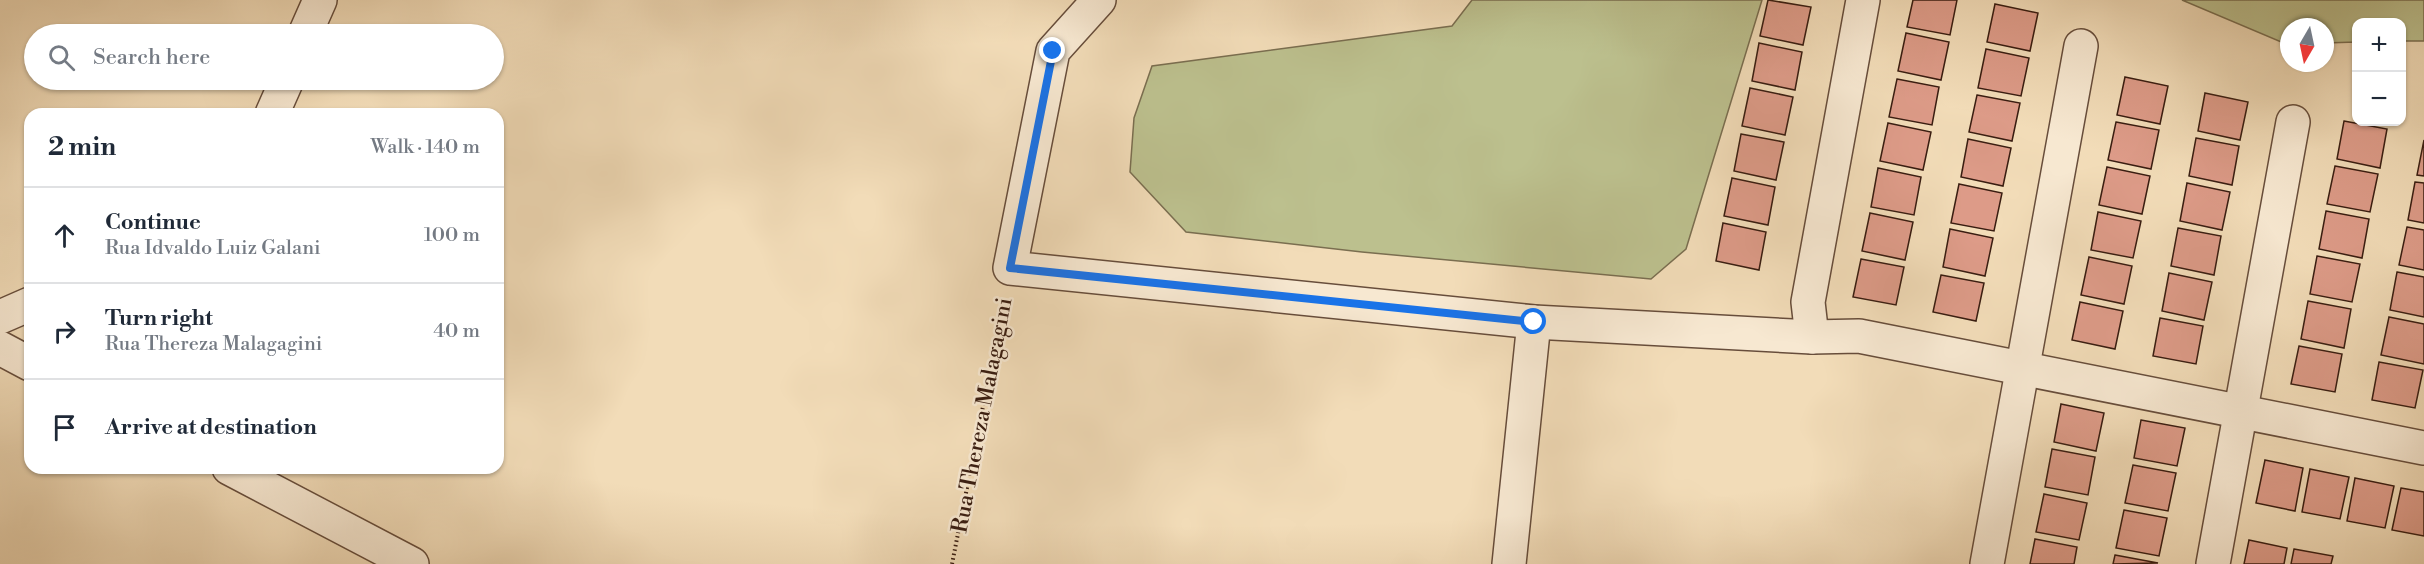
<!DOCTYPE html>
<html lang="en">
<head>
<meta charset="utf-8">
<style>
	body { margin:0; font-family:"Libre Bodoni",serif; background:#f6f6f7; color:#1f2937 }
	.controls { position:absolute; right:18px; top:18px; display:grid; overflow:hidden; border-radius:12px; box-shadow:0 2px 4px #0004 }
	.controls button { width:54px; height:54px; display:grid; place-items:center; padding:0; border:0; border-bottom:2px solid #e0e1e3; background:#fff; color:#1f2937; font:30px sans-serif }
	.compass { position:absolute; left:2280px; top:18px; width:54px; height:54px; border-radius:50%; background:#fff; box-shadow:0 2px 4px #0004; rotate:189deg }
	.stop { position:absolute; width:18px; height:18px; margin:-14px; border:4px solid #1a73e8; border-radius:50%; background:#fff }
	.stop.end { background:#1a73e8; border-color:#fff; box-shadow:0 2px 6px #0008 }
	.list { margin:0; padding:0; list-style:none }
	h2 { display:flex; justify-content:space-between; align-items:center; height:78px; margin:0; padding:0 24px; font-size:26px }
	h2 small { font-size:20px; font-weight:400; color:#747a83 }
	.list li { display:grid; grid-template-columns:39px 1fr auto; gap:18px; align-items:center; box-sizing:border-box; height:96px; padding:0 24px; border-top:2px solid #e0e1e3 }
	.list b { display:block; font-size:22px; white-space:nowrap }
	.list p { margin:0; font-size:20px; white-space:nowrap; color:#747a83 }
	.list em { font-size:20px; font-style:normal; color:#747a83 }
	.icon { flex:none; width:33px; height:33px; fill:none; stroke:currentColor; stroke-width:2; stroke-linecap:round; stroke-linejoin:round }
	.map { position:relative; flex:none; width:2424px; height:564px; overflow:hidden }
	.search { position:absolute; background:#fff; box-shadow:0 2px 4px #0004; left:24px; top:24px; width:480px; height:66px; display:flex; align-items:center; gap:15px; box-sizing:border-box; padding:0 21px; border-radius:33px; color:#747a83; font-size:22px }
	.panel { position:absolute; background:#fff; box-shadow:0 2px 4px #0004; left:24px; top:108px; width:480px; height:366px; border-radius:18px }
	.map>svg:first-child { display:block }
	.green { fill:#bcc08e; stroke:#7a6e50; stroke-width:1.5 }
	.building { fill:#dd9b88; stroke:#391d11; stroke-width:1.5 }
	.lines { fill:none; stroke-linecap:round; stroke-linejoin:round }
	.street-casing { stroke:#674d3b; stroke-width:36 }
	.path { stroke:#391d11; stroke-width:4; stroke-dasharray:1.5 3; stroke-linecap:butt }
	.street { stroke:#f7e8d1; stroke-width:33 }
	.route { stroke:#1a73e8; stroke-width:8 }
	.labels { text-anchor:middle; stroke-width:5; stroke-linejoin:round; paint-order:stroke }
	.street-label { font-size:22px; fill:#391d11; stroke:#f7e8d1 }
</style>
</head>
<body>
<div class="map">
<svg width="2424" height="564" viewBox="0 0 2424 564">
	<rect width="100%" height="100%" fill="#f2dcb8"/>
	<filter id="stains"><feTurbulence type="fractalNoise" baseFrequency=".00333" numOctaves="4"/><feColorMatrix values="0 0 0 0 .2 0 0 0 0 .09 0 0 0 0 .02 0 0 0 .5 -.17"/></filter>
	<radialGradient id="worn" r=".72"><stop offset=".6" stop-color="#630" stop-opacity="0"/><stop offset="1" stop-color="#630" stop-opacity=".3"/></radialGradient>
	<g class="green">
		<path d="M1472 0H1762L1686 249 1651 279 1362 252 1186 232 1130 172 1134 118 1152 66 1452 26Z"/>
		<path d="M2182 0H2424V41H2402V22H2356V42L2325 43V27H2289V44H2286Z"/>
	</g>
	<g class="building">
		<path d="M1768 0 1811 7 1803 45 1760 36Z"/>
		<path d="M1913 0H1957L1950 35 1907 27Z"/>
		<path d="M1995 4 2038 13 2030 51 1987 42Z"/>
		<path d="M1906 33 1949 42 1941 80 1898 71Z"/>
		<path d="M1759 43 1802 52 1795 90 1752 81Z"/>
		<path d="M1986 49 2029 58 2021 96 1978 88Z"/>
		<path d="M2125 77 2168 86 2160 124 2117 115Z"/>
		<path d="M1897 79 1939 87 1932 125 1889 117Z"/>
		<path d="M1750 88 1793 97 1785 135 1742 126Z"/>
		<path d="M2205 93 2248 102 2240 140 2198 131Z"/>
		<path d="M1977 95 2020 103 2012 141 1969 132Z"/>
		<path d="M2344 121 2387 129 2380 168 2337 159Z"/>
		<path d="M2116 122 2159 130 2151 169 2108 160Z"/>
		<path d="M1888 123 1931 132 1923 170 1880 161Z"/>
		<path d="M1741 134 1784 142 1776 180 1734 171Z"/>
		<path d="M2196 138 2239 146 2232 185 2189 176Z"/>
		<path d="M1968 139 2011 148 2003 186 1961 177Z"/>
		<path d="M2424 140V176L2417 175Z"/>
		<path d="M2335 166 2378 174 2370 212 2327 204Z"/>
		<path d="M2107 167 2150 176 2142 214 2099 205Z"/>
		<path d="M1878 168 1921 177 1914 215 1871 207Z"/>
		<path d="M1732 178 1775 187 1768 225 1724 216Z"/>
		<path d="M2415 182 2424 183V223L2408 220Z"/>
		<path d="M2187 183 2230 192 2222 230 2180 221Z"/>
		<path d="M1959 184 2002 193 1994 231 1951 223Z"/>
		<path d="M2326 211 2369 219 2362 258 2319 249Z"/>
		<path d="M2098 212 2141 221 2133 258 2091 250Z"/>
		<path d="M1870 213 1913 222 1905 260 1862 251Z"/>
		<path d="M1723 223 1766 232 1759 270 1716 261Z"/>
		<path d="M2407 227 2424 230V270L2399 265Z"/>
		<path d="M2178 228 2221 236 2214 275 2171 266Z"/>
		<path d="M1950 229 1993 238 1985 276 1943 267Z"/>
		<path d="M2317 256 2360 264 2352 302 2310 294Z"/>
		<path d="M2089 257 2132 266 2124 304 2081 295Z"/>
		<path d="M1861 259 1904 267 1896 305 1853 297Z"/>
		<path d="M2397 272 2424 277V317L2390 310Z"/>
		<path d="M2169 273 2212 282 2204 320 2162 311Z"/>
		<path d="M1941 275 1984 283 1976 321 1933 312Z"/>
		<path d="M2308 301 2351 309 2344 348 2301 339Z"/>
		<path d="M2080 302 2123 311 2115 349 2072 340Z"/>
		<path d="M2389 317 2424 324V364L2381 355Z"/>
		<path d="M2160 318 2203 326 2196 364 2153 356Z"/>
		<path d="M2299 346 2342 354 2335 392 2291 384Z"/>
		<path d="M2379 362 2423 370 2415 408 2372 400Z"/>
		<path d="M2061 404 2104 413 2096 451 2054 442Z"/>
		<path d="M2141 420 2185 428 2177 466 2134 458Z"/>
		<path d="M2052 449 2095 457 2088 495 2045 487Z"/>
		<path d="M2265 460 2303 468 2295 511 2256 503Z"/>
		<path d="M2133 465 2176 473 2168 511 2125 503Z"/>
		<path d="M2310 469 2349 477 2340 519 2302 512Z"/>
		<path d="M2355 478 2394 486 2385 528 2347 521Z"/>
		<path d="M2401 488 2424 492V536L2392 530Z"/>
		<path d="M2044 494 2087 503 2079 540 2036 532Z"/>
		<path d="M2124 510 2167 518 2159 556 2116 548Z"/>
		<path d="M2035 539 2077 547 2074 564H2030Z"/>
		<path d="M2249 540 2287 548 2284 564H2244Z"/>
		<path d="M2294 549 2333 556 2331 564H2291Z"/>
		<path d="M2115 555 2158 563 2113 564Z"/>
	</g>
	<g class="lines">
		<defs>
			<g id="street">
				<path d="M1099 0 1053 51 1010 268 1534 322 1812 337 1859 336 2424 448"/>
				<path d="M305 34 320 0"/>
				<path d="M272 114 287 80"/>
				<path d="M0 317 30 304"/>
				<path d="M1812 337 1808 302 1863 0"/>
				<path d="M0 348 30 364"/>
				<path d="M229 468 412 564"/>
				<path d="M1509 564 1534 322"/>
				<path d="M1987 564 2081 46"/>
				<path d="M2213 564 2293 122"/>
			</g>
		</defs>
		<use href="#street" class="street-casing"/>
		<path class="path" d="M952 564 1004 300"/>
		<use href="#street" class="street"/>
	</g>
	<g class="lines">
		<path class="route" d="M1053 51 1010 268 1534 322"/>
	</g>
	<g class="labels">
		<g class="street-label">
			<text transform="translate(981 415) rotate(-79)" y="8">Rua Thereza Malagagini</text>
		</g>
	</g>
	<rect width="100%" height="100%" filter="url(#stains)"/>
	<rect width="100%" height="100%" fill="url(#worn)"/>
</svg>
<div class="controls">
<button>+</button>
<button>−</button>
</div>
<svg class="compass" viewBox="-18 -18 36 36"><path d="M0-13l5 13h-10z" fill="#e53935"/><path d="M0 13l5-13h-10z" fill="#747a83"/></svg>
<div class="stop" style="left:1534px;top:322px"></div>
<div class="stop end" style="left:1053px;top:51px"></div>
<div class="search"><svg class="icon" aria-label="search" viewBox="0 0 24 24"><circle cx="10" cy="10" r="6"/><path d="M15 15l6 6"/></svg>Search here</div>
<section class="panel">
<h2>2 min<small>Walk · 140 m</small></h2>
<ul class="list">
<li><svg class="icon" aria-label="ahead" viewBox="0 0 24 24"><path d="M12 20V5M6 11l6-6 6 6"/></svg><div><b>Continue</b><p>Rua Idvaldo Luiz Galani</p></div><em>100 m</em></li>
<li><svg class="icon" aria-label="right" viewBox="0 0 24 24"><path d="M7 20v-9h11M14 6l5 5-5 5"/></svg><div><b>Turn right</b><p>Rua Thereza Malagagini</p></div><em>40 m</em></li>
<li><svg class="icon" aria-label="arrive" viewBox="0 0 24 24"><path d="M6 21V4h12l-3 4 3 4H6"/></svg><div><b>Arrive at destination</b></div></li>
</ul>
</section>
</div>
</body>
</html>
